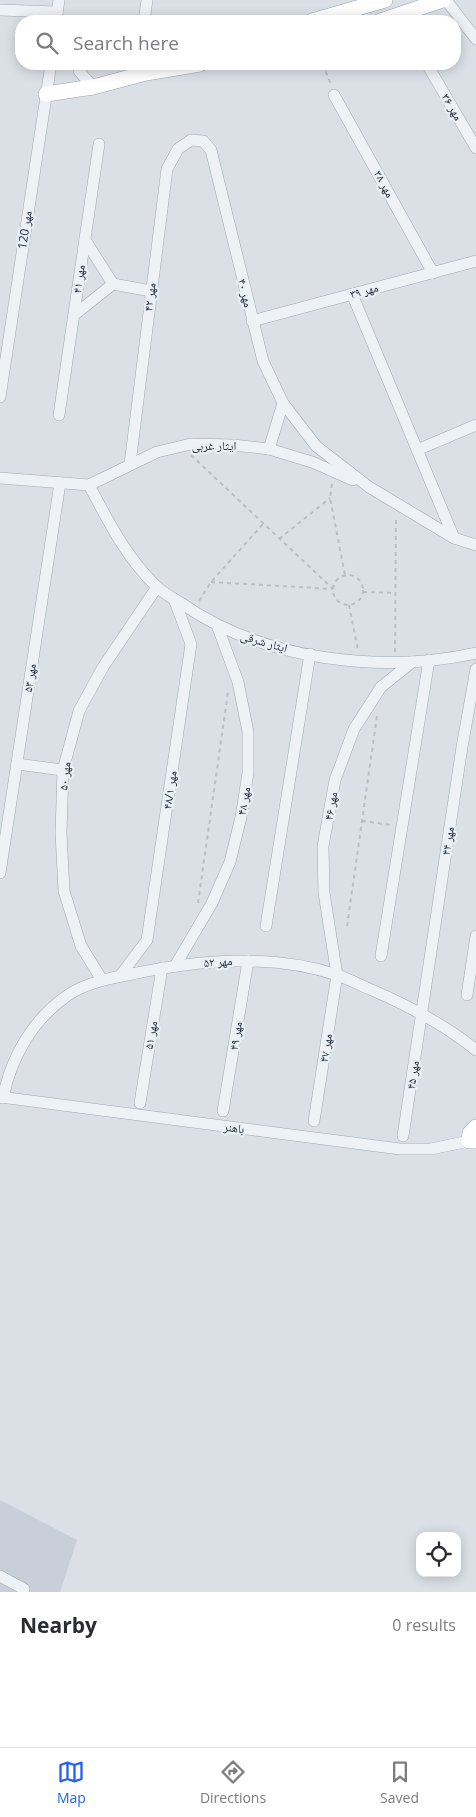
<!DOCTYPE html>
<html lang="en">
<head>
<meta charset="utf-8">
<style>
	body { margin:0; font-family:"Open Sans","Noto Naskh Arabic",sans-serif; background:#f7f7f7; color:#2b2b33 }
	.controls { position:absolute; right:15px; bottom:15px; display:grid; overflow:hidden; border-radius:10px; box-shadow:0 2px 12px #0003 }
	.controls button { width:45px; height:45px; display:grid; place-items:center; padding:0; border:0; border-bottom:1px solid #e1e1e2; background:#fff; color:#2b2b33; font:25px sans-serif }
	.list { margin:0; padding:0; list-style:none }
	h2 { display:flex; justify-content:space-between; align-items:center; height:65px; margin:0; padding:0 20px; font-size:21px }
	h2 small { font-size:16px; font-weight:400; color:#7c7c81 }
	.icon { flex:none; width:28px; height:28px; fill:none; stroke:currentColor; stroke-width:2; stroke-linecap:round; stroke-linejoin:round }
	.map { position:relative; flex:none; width:476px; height:1592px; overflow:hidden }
	.search { position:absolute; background:#fff; box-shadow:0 2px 12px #0003; left:15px; right:15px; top:15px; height:55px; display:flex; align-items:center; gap:12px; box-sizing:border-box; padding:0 18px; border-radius:20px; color:#7c7c81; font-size:19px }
	.sheet { height:155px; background:#fff }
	nav { display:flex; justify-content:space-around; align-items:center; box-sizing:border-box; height:70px; border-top:1px solid #e1e1e2; background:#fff; font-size:14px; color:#7c7c81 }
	nav a { display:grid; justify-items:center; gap:2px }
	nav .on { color:#2563eb }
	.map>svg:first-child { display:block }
	.built { fill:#c9cfd9 }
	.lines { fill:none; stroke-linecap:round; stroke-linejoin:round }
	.minor-casing { stroke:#a0a7b1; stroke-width:12 }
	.major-casing { stroke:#99a4b4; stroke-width:16 }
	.path { stroke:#b9bec5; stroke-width:2; stroke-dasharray:4 4; stroke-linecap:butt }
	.minor { stroke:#eef1f5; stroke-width:11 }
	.major { stroke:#fff; stroke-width:15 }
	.labels { text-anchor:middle; stroke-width:4.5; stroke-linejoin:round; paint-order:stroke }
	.street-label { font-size:12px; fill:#242e3e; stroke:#eaeff5 }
</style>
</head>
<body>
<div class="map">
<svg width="476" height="1592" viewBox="0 0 476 1592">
	<rect width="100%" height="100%" fill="#dbe0e7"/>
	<path class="built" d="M0 1500 77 1540 60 1592H0Z"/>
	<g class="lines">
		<defs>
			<g id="minor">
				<path d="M446 0 476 39"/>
				<path d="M0 10 57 12"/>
				<path d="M56 21 59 0"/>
				<path d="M144 21 147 0"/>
				<path d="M79 64V71L93 87"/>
				<path d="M428 66 476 148"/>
				<path d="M334 95 433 273"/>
				<path d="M85 240 113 284 151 291"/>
				<path d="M352 294 454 538"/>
				<path d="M74 315 113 284"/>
				<path d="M252 321 476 261"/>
				<path d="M0 397 51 64"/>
				<path d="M59 415 99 144"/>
				<path d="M269 449 283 403"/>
				<path d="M417 450 476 425"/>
				<path d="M130 464 167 169 178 149 191 140 203 141 211 150 263 361 283 403 316 446 369 487 454 538 476 545"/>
				<path d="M0 478 89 485 157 452 191 444 233 445 269 449 312 462 353 480"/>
				<path d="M89 485C108 521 126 557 156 586 163 593 172 598 181 603 262 660 380 674 476 653"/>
				<path d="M17 764 63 770"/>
				<path d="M0 873 60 483"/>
				<path d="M266 926 310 654"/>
				<path d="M381 956 429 660"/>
				<path d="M175 966 212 903 230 862 241 817 248 773V732L238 682 217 625"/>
				<path d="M120 976 147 940 191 644 174 599"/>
				<path d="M102 980 81 946 64 891 61 833 63 770 79 711 103 667 157 587"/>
				<path d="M467 995 476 936"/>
				<path d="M0 1097 400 1149H431L469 1141"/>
				<path d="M3 1098C11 1057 33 1019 68 995 86 983 110 978 132 974 199 960 271 953 337 975 349 979 360 985 372 990 409 1006 444 1024 476 1050"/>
				<path d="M140 1103 162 968"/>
				<path d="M223 1111 248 961"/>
				<path d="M314 1121 337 975 324 893 323 846 335 780 354 729 381 687 412 662"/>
				<path d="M403 1136 462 747 476 669"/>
				<path d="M0 1576 24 1589"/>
			</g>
			<g id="major">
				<path d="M312 21 385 0"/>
				<path d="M380 21 443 0"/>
				<path d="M46 94 93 87 146 73 200 64"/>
				<path d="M476 1127 470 1133 469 1141H476"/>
			</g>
		</defs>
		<use href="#minor" class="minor-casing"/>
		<use href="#major" class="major-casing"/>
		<g class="path">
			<path d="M323 64 331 85"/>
			<path d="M191 455 333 589"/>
			<path d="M332 484 330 498 345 575"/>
			<path d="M279 539 330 498"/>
			<circle cx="348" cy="590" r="15"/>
			<path d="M211 582 333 589"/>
			<path d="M363 592 395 593"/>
			<path d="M199 601 211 582 263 524"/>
			<path d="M349 605 358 650"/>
			<path d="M395 652 396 516"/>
			<path d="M362 821 392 825"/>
			<path d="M198 903 228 692"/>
			<path d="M347 926 377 716"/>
		</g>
		<use href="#minor" class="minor"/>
		<use href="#major" class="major"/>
	</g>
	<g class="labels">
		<g class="street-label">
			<text transform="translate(452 107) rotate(60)" y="4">مهر ۳۶</text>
			<text transform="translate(384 184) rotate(61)" y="4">مهر ۳۸</text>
			<text transform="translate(25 230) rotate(-81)" y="4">مهر 120</text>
			<text transform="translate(79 279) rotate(-82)" y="4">مهر ۴۱</text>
			<text transform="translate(364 291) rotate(-15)" y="4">مهر ۳۹</text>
			<text transform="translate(245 293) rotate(76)" y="4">مهر ۴۰</text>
			<text transform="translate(150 297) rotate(-83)" y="4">مهر ۴۲</text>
			<text x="214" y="450">ایثار غربی</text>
			<text transform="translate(264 642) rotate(16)" y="4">ایثار شرقی</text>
			<text transform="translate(30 678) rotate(-81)" y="4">مهر ۵۳</text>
			<text transform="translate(65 776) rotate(-83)" y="4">مهر ۵۰</text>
			<text transform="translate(170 790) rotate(-82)" y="4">مهر ۴۸/۱</text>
			<text transform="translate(244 801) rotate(-80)" y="4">مهر ۴۸</text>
			<text transform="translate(331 806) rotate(-80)" y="4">مهر ۴۶</text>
			<text transform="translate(448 841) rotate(-81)" y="4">مهر ۴۴</text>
			<text transform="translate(218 962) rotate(-4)" y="4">مهر ۵۲</text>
			<text transform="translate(151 1035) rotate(-80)" y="4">مهر ۵۱</text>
			<text transform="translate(236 1036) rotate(-81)" y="4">مهر ۴۹</text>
			<text transform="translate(326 1048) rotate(-81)" y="4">مهر ۴۷</text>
			<text transform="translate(413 1075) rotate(-81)" y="4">مهر ۴۵</text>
			<text transform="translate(234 1128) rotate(7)" y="4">باهنر</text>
		</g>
	</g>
</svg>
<div class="controls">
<button><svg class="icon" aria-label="locate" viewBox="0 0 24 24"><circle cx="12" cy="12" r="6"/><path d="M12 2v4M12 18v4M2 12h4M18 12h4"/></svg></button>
</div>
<div class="search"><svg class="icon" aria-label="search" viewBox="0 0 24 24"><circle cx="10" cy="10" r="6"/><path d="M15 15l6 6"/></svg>Search here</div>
</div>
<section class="sheet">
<h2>Nearby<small>0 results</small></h2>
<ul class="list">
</ul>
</section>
<nav>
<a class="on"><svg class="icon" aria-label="map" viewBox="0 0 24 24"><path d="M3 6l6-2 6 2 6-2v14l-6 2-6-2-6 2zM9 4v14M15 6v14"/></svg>Map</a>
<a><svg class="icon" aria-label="directions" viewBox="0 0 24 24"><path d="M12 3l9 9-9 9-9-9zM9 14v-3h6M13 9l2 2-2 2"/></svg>Directions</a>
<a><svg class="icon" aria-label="saved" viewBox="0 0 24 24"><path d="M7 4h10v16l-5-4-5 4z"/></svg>Saved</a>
</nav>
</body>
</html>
